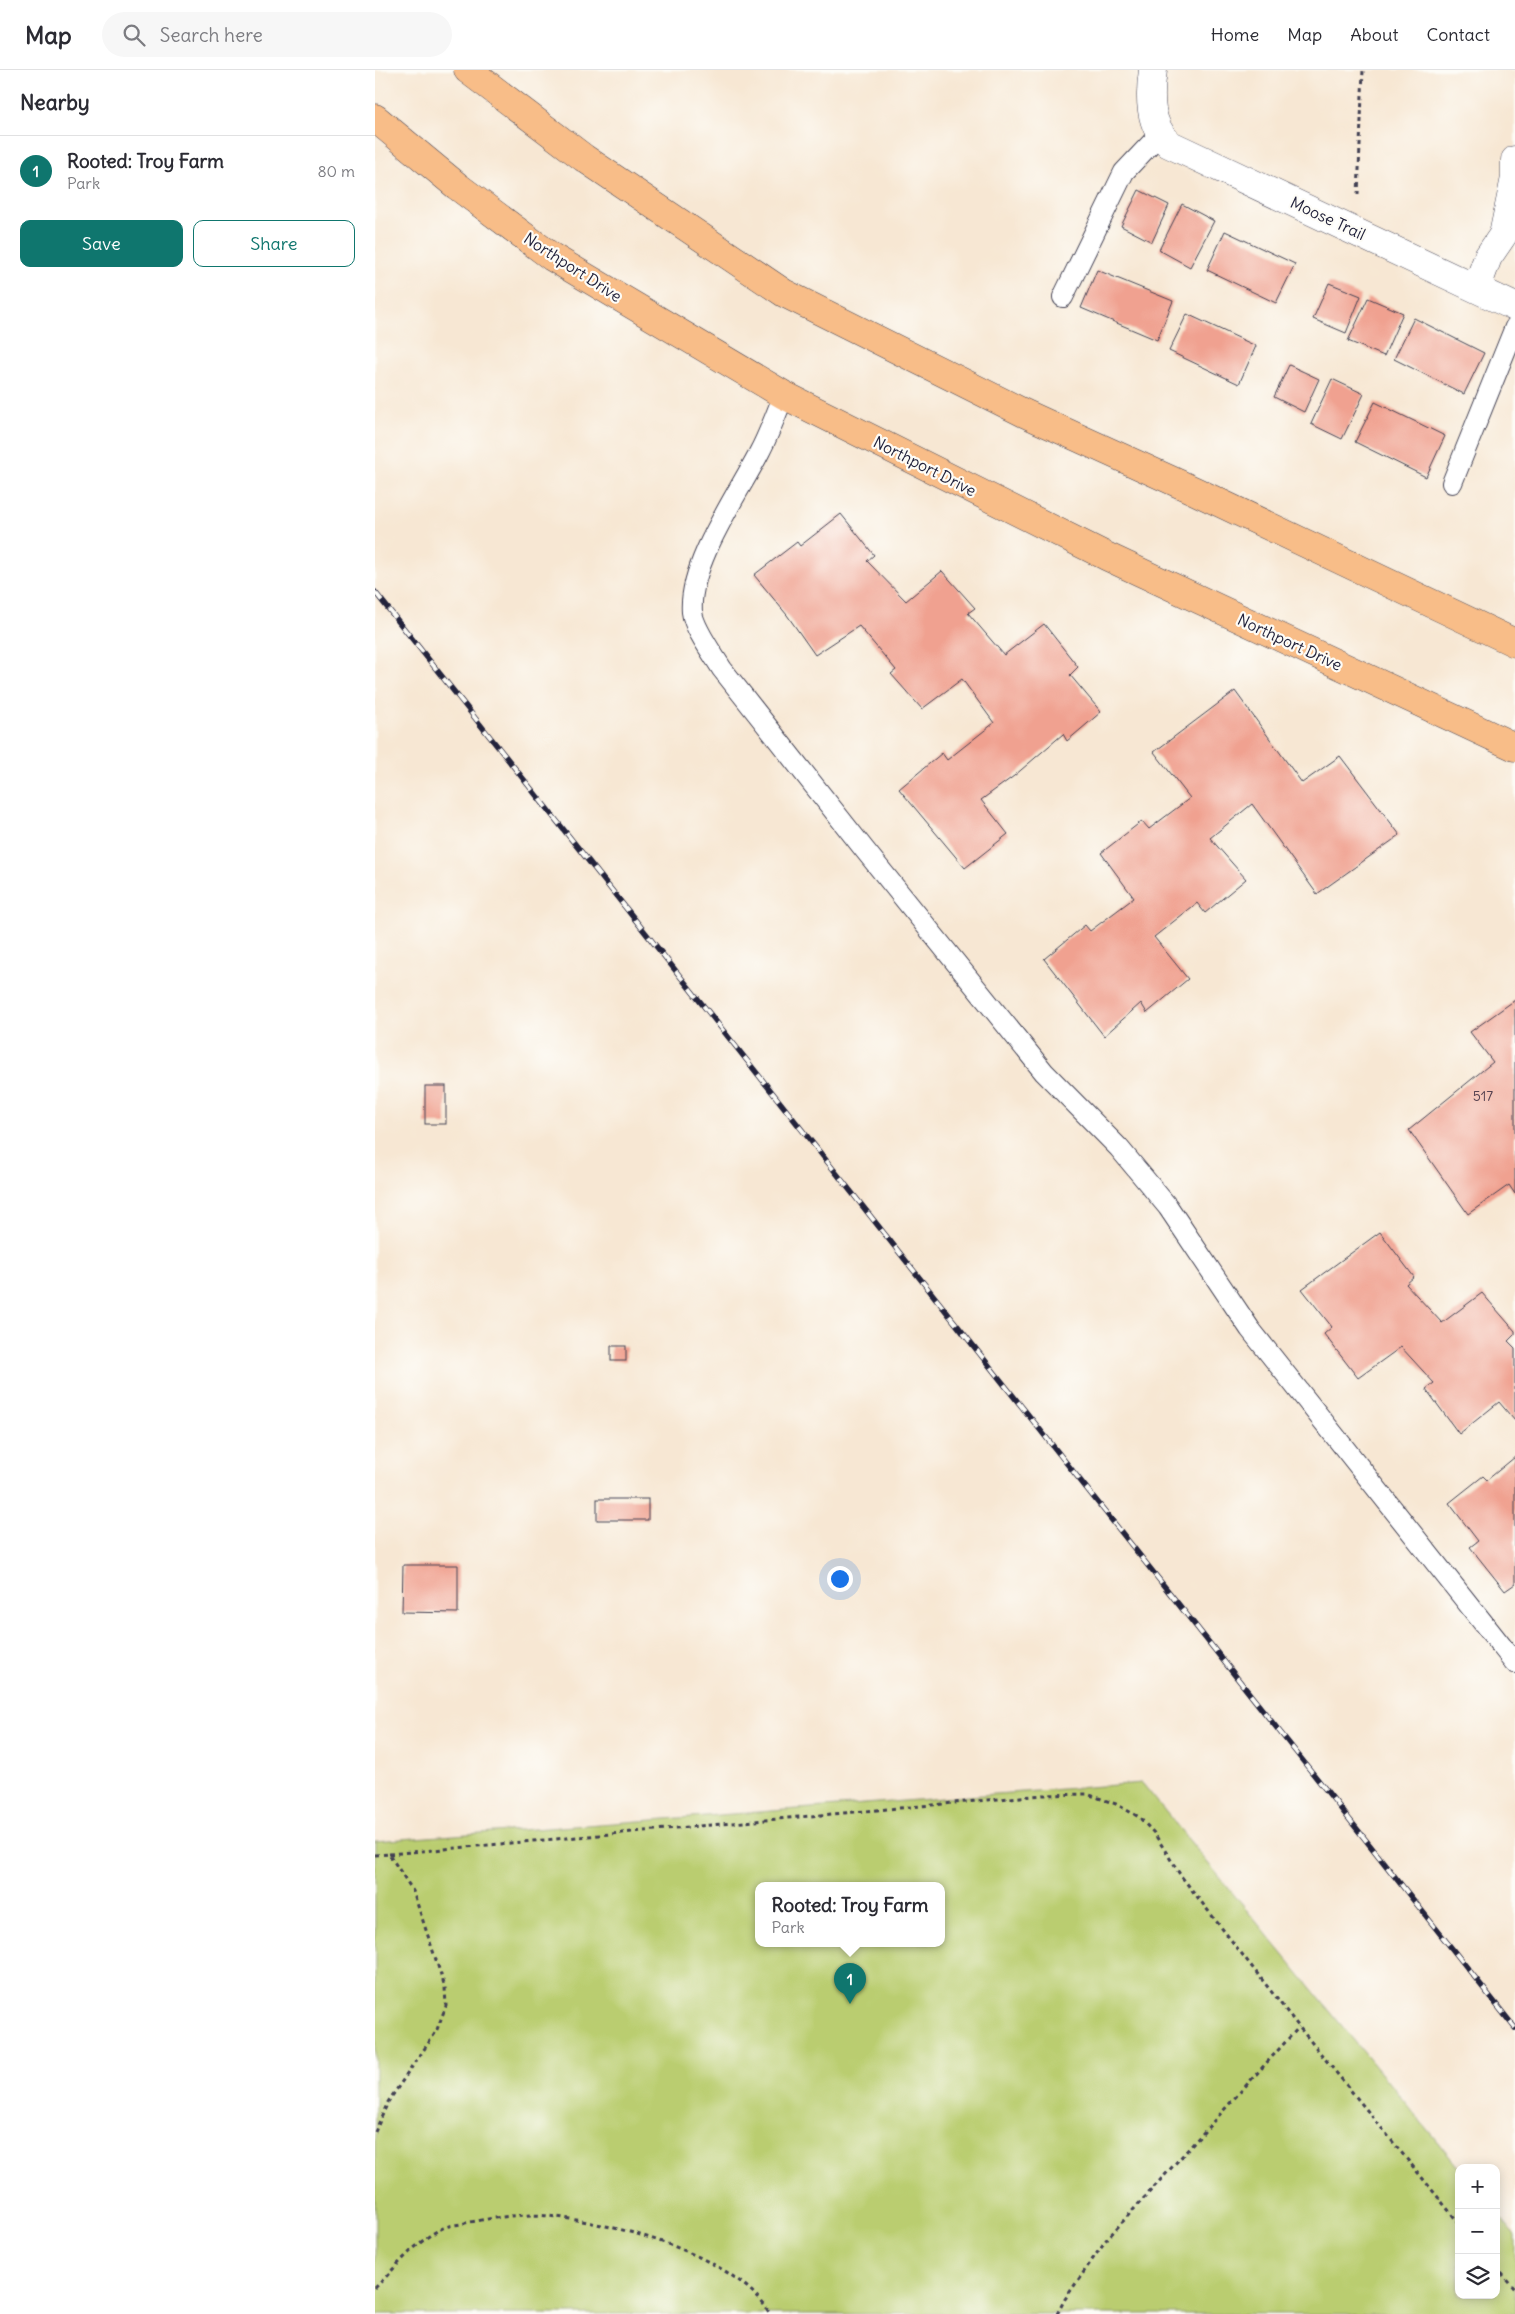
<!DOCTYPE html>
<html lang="en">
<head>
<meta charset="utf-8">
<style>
	body { margin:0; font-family:Delius,sans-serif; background:#f7f7f7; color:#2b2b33 }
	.controls { position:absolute; right:15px; bottom:15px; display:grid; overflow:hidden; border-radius:10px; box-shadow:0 2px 12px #0003 }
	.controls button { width:45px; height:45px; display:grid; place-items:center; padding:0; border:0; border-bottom:1px solid #e1e1e2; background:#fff; color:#2b2b33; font:25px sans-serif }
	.you { position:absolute; left:464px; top:1508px; width:18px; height:18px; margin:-12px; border:4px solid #fff; border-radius:50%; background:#1a73e8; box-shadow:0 0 0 8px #1a73e833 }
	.badge { display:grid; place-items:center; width:32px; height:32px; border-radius:50%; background:#0f766e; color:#fff; font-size:16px; font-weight:700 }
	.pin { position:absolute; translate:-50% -41px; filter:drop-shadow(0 1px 2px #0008) }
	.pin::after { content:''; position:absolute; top:26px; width:18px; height:15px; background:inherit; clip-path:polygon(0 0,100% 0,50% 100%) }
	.popup { position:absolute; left:380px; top:1812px; width:190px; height:65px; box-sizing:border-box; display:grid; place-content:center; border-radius:10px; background:#fff; filter:drop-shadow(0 1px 4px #0005); font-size:16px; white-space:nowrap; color:#7c7c81 }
	.popup b { font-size:19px; color:#2b2b33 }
	.popup::after { content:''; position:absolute; left:50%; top:100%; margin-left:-10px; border:10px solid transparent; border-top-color:#fff }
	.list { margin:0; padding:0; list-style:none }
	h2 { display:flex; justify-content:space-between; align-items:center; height:65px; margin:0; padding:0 20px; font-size:21px }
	h2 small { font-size:16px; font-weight:400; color:#7c7c81 }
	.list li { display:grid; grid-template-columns:32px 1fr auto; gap:15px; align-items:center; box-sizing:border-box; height:70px; padding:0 20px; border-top:1px solid #e1e1e2 }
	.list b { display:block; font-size:19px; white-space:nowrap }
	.list p { margin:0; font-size:16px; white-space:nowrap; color:#7c7c81 }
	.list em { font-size:16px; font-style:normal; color:#7c7c81 }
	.actions { display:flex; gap:10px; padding:15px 20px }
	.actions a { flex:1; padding:11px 0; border:1px solid #0f766e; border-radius:10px; text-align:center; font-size:18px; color:#0f766e }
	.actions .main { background:#0f766e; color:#fff }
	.icon { flex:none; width:28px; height:28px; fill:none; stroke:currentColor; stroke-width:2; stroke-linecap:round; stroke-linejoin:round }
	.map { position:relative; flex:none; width:1140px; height:2244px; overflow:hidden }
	header { display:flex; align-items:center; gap:30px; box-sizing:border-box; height:70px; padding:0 25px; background:#fff; border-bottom:1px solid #e1e1e2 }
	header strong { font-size:24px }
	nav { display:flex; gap:28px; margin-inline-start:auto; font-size:18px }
	.search { width:350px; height:45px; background:#f7f7f7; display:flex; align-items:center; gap:12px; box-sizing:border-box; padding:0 18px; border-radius:28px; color:#7c7c81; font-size:19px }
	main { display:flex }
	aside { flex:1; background:#fff }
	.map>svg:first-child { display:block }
	.green { fill:#bacd70; stroke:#6e7856; fill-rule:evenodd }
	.building { fill:#f0a190 }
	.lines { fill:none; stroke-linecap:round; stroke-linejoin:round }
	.service-casing { stroke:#424052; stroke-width:22 }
	.minor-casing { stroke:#424052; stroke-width:29 }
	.primary-casing { stroke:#424052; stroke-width:29 }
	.path { stroke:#424052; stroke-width:3; stroke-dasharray:4 4; stroke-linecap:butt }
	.service { stroke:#fff; stroke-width:20 }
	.minor { stroke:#fff; stroke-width:28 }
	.primary { stroke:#f8bd88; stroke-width:28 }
	.rail-casing { stroke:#22223b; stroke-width:5.5 }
	.rail { stroke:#fdfcf7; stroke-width:4; stroke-dasharray:11; stroke-linecap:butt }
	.labels { text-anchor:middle; stroke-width:4.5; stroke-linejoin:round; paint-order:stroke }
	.number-label { font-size:14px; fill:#564250 }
	.street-label { font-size:16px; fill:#22223b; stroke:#fdfcf7 }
</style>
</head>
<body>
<header>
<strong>Map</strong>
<div class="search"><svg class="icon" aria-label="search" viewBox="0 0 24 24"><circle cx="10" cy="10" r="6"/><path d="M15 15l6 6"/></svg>Search here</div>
<nav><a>Home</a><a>Map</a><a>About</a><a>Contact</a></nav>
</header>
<main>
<aside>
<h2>Nearby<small></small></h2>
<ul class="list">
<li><span class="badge">1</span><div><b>Rooted: Troy Farm</b><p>Park</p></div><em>80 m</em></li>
</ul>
<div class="actions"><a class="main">Save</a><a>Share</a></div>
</aside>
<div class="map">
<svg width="1140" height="2244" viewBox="0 0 1140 2244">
	<rect width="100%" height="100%" fill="#fdfcf7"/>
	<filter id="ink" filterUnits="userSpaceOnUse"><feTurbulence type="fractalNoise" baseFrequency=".02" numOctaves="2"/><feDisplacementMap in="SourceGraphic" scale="10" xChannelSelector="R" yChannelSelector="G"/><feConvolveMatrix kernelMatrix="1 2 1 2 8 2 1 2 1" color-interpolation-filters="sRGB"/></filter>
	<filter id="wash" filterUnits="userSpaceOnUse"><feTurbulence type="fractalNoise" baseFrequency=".0096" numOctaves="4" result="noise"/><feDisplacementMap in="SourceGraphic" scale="20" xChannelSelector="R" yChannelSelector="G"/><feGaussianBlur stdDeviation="1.12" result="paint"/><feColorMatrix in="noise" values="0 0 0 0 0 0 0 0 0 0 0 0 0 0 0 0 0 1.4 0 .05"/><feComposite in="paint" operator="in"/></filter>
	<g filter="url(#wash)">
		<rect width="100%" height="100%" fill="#f7e7d3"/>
		<path class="green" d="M767 1713 1084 2098V2225H1121V2143L1140 2166V2244H0V1771ZM384 1815H566V1873H384Z"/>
		<g id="blocks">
			<g class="building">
				<path d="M764 120 794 135 777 172 746 156Z"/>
				<path d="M807 134 839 151 815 197 784 180Z"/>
				<path d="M850 161 920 194 901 233 832 200Z"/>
				<path d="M722 200 798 231 782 270 706 238Z"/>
				<path d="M954 213 986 226 971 263 938 249Z"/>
				<path d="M993 228 1028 243 1009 286 973 271Z"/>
				<path d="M812 244 881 276 864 314 794 281Z"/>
				<path d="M1039 248 1109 283 1089 324 1019 289Z"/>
				<path d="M914 295 944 309 929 342 899 327Z"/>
				<path d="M957 309 989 324 967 369 936 354Z"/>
				<path d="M1000 332 1070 366 1051 407 980 372Z"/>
				<path d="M466 444 499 485 492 491 531 531 567 501 600 538 593 543 629 585 669 554 703 597 695 605 726 642 692 671 688 664 639 706 606 730 633 764 590 798 524 719 567 683 572 690 619 653 587 609 547 639 516 604 521 600 484 556 440 585 412 545 379 505 422 472 425 476Z"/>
				<path d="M860 621 927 713 965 686 1025 765 942 824 877 734 835 768 871 809 830 843 822 833 779 867 813 909 772 943 766 933 729 966 669 889 710 855 715 861 759 828 726 783 767 751 774 759 815 728 779 682Z"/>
				<path d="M1140 930V1124L1134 1115 1093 1144 1034 1060 1118 992 1095 962Z"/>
				<rect x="50" y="1016" width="21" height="38"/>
				<path d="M1005 1162 1039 1207 1031 1214 1067 1253 1107 1223 1140 1261V1264L1133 1271 1140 1278V1351L1124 1332 1084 1364 1051 1319 1059 1313 1026 1277 983 1308 949 1264 957 1257 927 1219Z"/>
				<rect x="236" y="1276" width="15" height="15"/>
				<path d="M1140 1387V1514L1130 1521 1095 1477 1103 1471 1074 1433 1108 1406 1112 1410Z"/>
				<rect x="222" y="1429" width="51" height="21"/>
				<path d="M28 1495H83V1543L27 1542Z"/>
			</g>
		</g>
	</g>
	<g filter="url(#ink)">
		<use href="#blocks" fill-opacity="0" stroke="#424052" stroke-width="1"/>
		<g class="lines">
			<defs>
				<g id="service">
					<path d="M688 227 749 102 784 65"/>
					<path d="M409 325C401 344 394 364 385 381 364 423 313 494 317 542 319 559 338 584 347 599L489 779 669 1002 744 1078 793 1137 875 1259 1140 1593"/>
					<path d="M1077 413 1140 257"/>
				</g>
				<g id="minor">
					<path d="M778 0C774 27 774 55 794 74L1140 237"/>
					<path d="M1102 217 1113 187 1128 165 1140 108V90"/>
				</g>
				<g id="primary">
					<path d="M93 0 209 88 409 223 649 343 820 421 1140 573"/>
					<path d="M0 48 82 116 177 187 409 325 731 486 1140 677"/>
				</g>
			</defs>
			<use href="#service" class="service-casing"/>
			<use href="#minor" class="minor-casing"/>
			<use href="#primary" class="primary-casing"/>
			<g class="path">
				<path d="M983 125 988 0"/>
				<path d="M14 1784 668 1725 712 1724 741 1734 764 1747 779 1763 806 1806 924 1957 1084 2153"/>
				<path d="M0 1785 14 1784 38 1821 70 1917 71 1936 61 1962 13 2032 0 2062"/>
				<path d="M1121 2197 1140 2219"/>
				<path d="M0 2218C20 2198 42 2170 68 2158 74 2155 83 2155 90 2153 116 2148 147 2143 173 2146 238 2153 361 2184 395 2244"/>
				<path d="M682 2244 690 2229 731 2170 924 1957"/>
			</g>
			<use href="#service" class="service"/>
			<use href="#minor" class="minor"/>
			<use href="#primary" class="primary"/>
			<defs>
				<path id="rail" d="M0 522 1140 1958"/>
			</defs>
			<use href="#rail" class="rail-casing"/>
			<use href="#rail" class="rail"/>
		</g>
	</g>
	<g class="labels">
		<g class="number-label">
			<text x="1108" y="1031">517</text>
		</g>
		<g class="street-label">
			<text transform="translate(953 148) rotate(25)" y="6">Moose Trail</text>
			<text transform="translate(198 197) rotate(33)" y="6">Northport Drive</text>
			<text transform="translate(550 396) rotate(27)" y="6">Northport Drive</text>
			<text transform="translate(915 572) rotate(25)" y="6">Northport Drive</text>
		</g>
	</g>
</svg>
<div class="controls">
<button>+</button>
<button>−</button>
<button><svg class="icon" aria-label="layers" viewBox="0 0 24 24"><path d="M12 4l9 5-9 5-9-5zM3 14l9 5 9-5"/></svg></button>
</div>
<div class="you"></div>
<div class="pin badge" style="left:475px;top:1934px">1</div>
<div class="popup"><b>Rooted: Troy Farm</b>Park</div>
</div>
</main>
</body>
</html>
